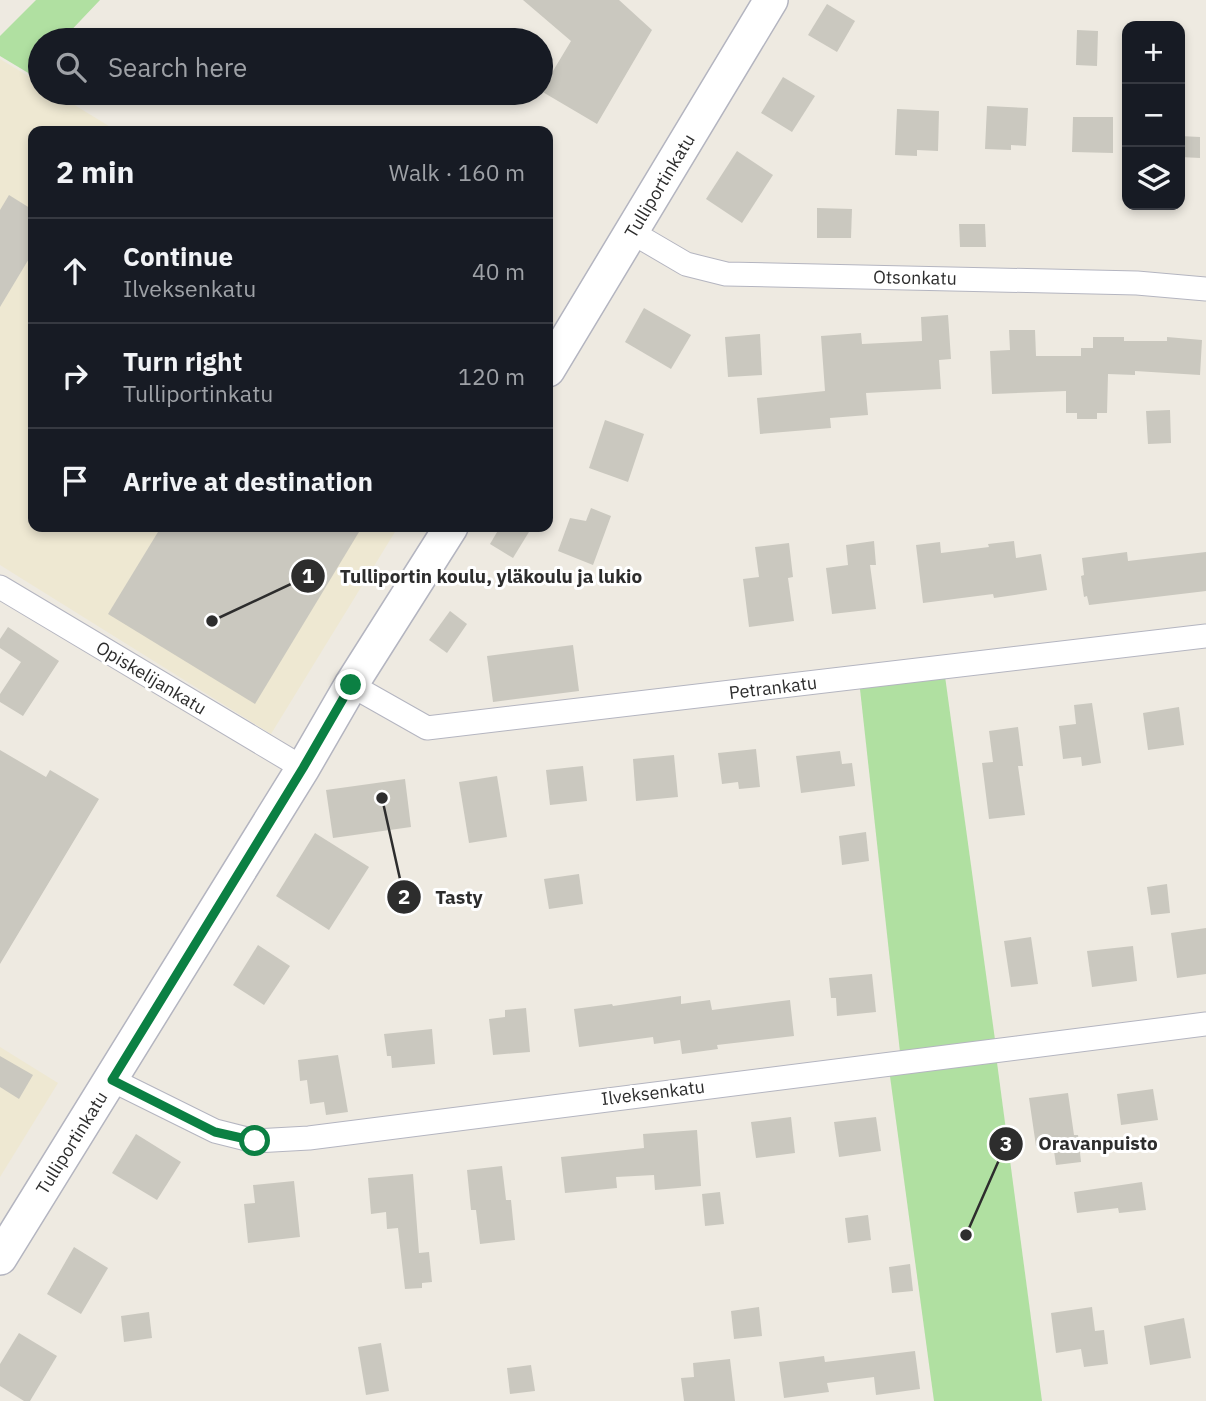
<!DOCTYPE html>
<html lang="en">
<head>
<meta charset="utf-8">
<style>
	body { margin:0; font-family:"IBM Plex Sans",sans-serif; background:#20242c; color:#f1f3f6 }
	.controls { position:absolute; right:21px; top:21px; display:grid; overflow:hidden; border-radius:14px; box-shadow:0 4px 10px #0003 }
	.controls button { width:63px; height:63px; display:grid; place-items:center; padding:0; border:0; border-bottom:2px solid #363941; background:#171b24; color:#f1f3f6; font:35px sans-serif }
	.stop { position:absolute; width:21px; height:21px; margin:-16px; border:5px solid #0b8043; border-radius:50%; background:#fff }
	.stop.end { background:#0b8043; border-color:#fff; box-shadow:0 2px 7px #0008 }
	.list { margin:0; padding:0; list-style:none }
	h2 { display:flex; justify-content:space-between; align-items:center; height:91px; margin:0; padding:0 28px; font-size:30px }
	h2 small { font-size:23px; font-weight:400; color:#9ea1a6 }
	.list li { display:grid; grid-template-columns:46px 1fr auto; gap:21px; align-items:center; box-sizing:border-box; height:105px; padding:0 28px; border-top:2px solid #363941 }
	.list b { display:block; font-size:26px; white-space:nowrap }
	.list p { margin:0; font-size:23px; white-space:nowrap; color:#9ea1a6 }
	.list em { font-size:23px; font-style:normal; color:#9ea1a6 }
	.icon { flex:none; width:38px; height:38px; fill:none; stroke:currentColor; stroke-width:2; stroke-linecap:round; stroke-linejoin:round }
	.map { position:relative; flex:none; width:1206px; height:1401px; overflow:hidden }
	.search { position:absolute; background:#171b24; box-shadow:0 4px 10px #0003; left:28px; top:28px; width:525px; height:77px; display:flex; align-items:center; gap:18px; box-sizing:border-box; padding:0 24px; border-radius:38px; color:#9ea1a6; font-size:26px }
	.panel { position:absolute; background:#171b24; box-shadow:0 4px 10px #0003; left:28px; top:126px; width:525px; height:406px; border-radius:14px }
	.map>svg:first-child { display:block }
	.education { fill:#eee8d2 }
	.green { fill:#b0e0a1 }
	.building { fill:#cac8bf }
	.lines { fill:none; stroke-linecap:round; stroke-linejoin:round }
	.street-casing { stroke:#b4b5c0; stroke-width:25 }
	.secondary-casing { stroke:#b4b5c0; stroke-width:36 }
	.street { stroke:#fff; stroke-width:23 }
	.secondary { stroke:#fff; stroke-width:33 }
	.route { stroke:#0b8043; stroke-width:9 }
	.labels { text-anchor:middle; stroke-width:6; stroke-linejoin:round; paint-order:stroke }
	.street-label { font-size:18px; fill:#2d2d2d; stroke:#fff }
	.leader { fill:none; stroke:#2d2d2d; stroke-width:2.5 }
	.callout-dot { fill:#2d2d2d; stroke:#fff; stroke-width:2.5 }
	.mark-label { font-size:21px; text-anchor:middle; font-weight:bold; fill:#fff }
	.callout-label { font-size:19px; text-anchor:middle; font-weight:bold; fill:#2d2d2d; stroke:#fff; stroke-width:6; stroke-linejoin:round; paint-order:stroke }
</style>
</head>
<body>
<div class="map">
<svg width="1206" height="1401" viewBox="0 0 1206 1401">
	<rect width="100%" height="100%" fill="#eeeae1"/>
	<g class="education">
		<path d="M0 59 40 83V93H55L117 131H33V527H398L271 734 0 565Z"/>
		<path d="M0 1047 58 1083 0 1177Z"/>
	</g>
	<g class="green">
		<path d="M36 0H100L62 40H40V63L30 74 0 56V36Z"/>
		<path d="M944 669 996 1047 901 1061 859 680Z"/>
		<path d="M996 1055 1042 1401H934L889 1069Z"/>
	</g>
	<g class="building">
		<path d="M523 0H619L652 30 597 124 541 91 571 41Z"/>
		<path d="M827 4 855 21 837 52 808 35Z"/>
		<path d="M1077 30 1098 31 1097 66 1076 65Z"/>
		<path d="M783 77 815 96 792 132 761 113Z"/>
		<path d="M987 106 1028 108 1026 146 1011 145V150L985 149Z"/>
		<path d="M897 109 939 111 938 151 917 150V156L895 155Z"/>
		<path d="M1073 117H1113V153L1072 152Z"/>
		<path d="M1180 136 1200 137V158L1180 157Z"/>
		<path d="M737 151 773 175 742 223 706 199Z"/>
		<path d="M9 195 33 210V252L0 307V210Z"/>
		<path d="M817 208 852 209 851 238H817Z"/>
		<path d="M959 224H985L986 247H960Z"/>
		<path d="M644 308 691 335 671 369 625 342Z"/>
		<path d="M948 315 951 359 939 360 941 389 866 393 868 415 830 418 831 428 760 434 757 398 825 391 821 336 861 333 862 344 922 341 921 317Z"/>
		<path d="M1009 330H1035L1036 356H1081V348H1093V337H1124V341H1167V337L1202 340 1200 375 1135 371V375L1108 374 1107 413H1097V419H1077V413H1066V391L992 394 990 351 1010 350Z"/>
		<path d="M760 334 762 375 728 377 725 337Z"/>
		<path d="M1170 410 1171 443 1148 444 1146 411Z"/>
		<path d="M605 420 644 434 628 482 589 468Z"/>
		<path d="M591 508 611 516 593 565 558 551 570 518 586 521Z"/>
		<path d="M161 527H362L255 704 108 614Z"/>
		<path d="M500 527H532L513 558 490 544Z"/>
		<path d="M874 541 876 565H870L876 609 832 614 826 568 848 565 846 545Z"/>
		<path d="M1014 541 1016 558 1041 554 1047 590 994 598 993 594 923 603 916 545 940 542 941 553 989 547 988 544Z"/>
		<path d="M789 543 793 577 788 578 794 621 749 627 743 579 759 577 755 547Z"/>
		<path d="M1127 552 1128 561 1206 552V591L1089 605 1087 596 1084 597 1081 576 1084 575 1082 558Z"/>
		<path d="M450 611 467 624 447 653 429 640Z"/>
		<path d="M8 627 59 661 23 716 0 702V694L21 662 0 648V639Z"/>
		<path d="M573 645 579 691 493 702 487 656Z"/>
		<path d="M1092 703 1101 763 1082 766 1081 757 1063 759 1059 726 1076 724 1074 705Z"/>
		<path d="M1179 707 1184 745 1148 750 1143 713Z"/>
		<path d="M1018 727 1023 766H1018L1025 815 989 819 982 763 993 762 989 731Z"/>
		<path d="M756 749 760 787 739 789 738 782 722 784 718 753Z"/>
		<path d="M0 750 46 777 50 770 99 799 0 964Z"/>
		<path d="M840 751 842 764 852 763 855 786 801 793 796 756Z"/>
		<path d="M674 755 678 797 636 801 633 759Z"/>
		<path d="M583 766 587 801 550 805 546 770Z"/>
		<path d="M497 776 507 837 469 843 459 782Z"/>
		<path d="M405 779 411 827 333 838 326 790Z"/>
		<path d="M866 832 869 861 842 865 839 836Z"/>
		<path d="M315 833 369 867 329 930 276 896Z"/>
		<path d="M579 874 583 904 549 909 544 879Z"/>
		<path d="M1167 884 1170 913 1151 915 1147 887Z"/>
		<path d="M1206 928V974L1177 978 1171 933Z"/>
		<path d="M1031 937 1038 984 1011 987 1004 941Z"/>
		<path d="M258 945 290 966 264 1005 233 985Z"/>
		<path d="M1133 946 1137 981 1092 987 1087 951Z"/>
		<path d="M872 974 876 1012 837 1016 836 998H831L829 978Z"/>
		<path d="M681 996V1004L710 1000 712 1010 790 1000 794 1036 717 1045 718 1049 682 1054 680 1040 654 1044 653 1037 579 1047 574 1009 612 1004 613 1006Z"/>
		<path d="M526 1008 530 1052 493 1055 489 1019 505 1017V1010Z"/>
		<path d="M432 1029 435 1064 392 1068 391 1056H387L384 1034Z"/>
		<path d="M338 1055 348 1112 326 1115 324 1102 310 1104 307 1080 300 1081 298 1060Z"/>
		<path d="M0 1056 33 1075 19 1099 0 1087Z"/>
		<path d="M1153 1089 1158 1120 1121 1125 1117 1094Z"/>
		<path d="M1068 1093 1074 1135H1078L1081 1162 1056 1165 1053 1144 1036 1146 1029 1098Z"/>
		<path d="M791 1117 795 1153 756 1158 751 1122Z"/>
		<path d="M876 1117 881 1151 839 1157 834 1122Z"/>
		<path d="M697 1130 701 1186 655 1190 654 1175 616 1177 617 1188 565 1193 561 1157 644 1148 643 1134Z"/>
		<path d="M136 1134 181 1162 157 1200 112 1173Z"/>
		<path d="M502 1166 506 1200H511L515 1240 480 1244 476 1210H471L467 1170Z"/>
		<path d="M413 1174 419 1253 429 1252 432 1282 422 1283V1288L405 1289 398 1228 387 1229 386 1212 371 1214 368 1178Z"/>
		<path d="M294 1181 300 1237 248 1243 244 1204 255 1203 253 1185Z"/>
		<path d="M1142 1182 1146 1210 1119 1213 1118 1208 1077 1213 1074 1192Z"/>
		<path d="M720 1192 724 1224 705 1226 702 1194Z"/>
		<path d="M868 1215 871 1240 848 1243 845 1218Z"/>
		<path d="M74 1247 108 1268 81 1314 47 1294Z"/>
		<path d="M910 1264 913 1291 892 1293 889 1267Z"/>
		<path d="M759 1307 762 1336 734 1339 731 1311Z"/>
		<path d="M1092 1307 1095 1331 1104 1330 1108 1364 1084 1367 1081 1349 1056 1353 1051 1313Z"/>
		<path d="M149 1312 152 1338 124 1342 121 1316Z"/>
		<path d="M1184 1318 1191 1358 1150 1365 1144 1326Z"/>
		<path d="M19 1333 57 1356 30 1401H24L0 1386V1364Z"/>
		<path d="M381 1343 389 1391 366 1395 358 1347Z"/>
		<path d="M915 1351 920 1389 876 1395 874 1377 827 1383 829 1392 784 1398 779 1362 824 1356 825 1362Z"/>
		<path d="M730 1359 735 1401H684L681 1378 694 1377 693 1363Z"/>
		<path d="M531 1365 535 1391 510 1394 507 1368Z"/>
	</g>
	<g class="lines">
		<defs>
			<g id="street">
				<path d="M633 233 686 264 726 274 1137 283 1206 289"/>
				<path d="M0 587 303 768"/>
				<path d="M351 685 427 728 1206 636"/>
				<path d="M112 1080 215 1131 255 1141 309 1138 1206 1024"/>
			</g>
			<g id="secondary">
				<path d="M548 370 771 0"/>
				<path d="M0 1258 303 768 351 685 451 527"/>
			</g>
		</defs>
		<use href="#street" class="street-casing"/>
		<use href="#secondary" class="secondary-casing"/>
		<use href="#street" class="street"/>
		<use href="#secondary" class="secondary"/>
	</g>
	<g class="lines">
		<path class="route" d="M255 1141 215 1132 112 1080 303 768 351 685"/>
	</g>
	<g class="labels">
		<g class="street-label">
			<text transform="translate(660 186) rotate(-59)" y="6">Tulliportinkatu</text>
			<text transform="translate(915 278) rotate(1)" y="6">Otsonkatu</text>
			<text transform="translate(151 678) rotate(31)" y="6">Opiskelijankatu</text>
			<text transform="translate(773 688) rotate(-7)" y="6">Petrankatu</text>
			<text transform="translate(653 1093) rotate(-7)" y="6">Ilveksenkatu</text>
			<text transform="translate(72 1143) rotate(-58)" y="6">Tulliportinkatu</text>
		</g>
	</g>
	<path class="leader" d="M212 621L308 576M382 798L404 897M966 1235L1006 1144"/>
	<g class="callout-dot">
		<circle cx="212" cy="621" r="7"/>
		<circle cx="382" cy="798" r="7"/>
		<circle cx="966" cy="1235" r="7"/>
		<circle cx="308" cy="576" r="18"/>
		<circle cx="404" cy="897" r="18"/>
		<circle cx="1006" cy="1144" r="18"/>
	</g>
	<g class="mark-label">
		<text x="308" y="583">1</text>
		<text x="404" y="904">2</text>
		<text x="1006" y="1151">3</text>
	</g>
	<g class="callout-label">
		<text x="491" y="583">Tulliportin koulu, yläkoulu ja lukio</text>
		<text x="459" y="904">Tasty</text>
		<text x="1098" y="1150">Oravanpuisto</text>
	</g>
</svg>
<div class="controls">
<button>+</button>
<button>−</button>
<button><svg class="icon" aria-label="layers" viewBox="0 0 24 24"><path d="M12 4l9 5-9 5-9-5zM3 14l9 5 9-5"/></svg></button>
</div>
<div class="stop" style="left:255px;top:1141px"></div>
<div class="stop end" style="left:351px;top:685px"></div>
<div class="search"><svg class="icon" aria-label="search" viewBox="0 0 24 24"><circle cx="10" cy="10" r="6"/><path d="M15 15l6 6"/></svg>Search here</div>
<section class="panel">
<h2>2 min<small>Walk · 160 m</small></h2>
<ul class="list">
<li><svg class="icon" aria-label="ahead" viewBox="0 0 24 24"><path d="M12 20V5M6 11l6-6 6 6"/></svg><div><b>Continue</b><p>Ilveksenkatu</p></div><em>40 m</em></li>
<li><svg class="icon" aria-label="right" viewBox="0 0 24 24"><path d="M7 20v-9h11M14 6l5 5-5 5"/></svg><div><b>Turn right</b><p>Tulliportinkatu</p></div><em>120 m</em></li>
<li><svg class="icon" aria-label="arrive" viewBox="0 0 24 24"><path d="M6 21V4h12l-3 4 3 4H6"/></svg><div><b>Arrive at destination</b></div></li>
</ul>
</section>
</div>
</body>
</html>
